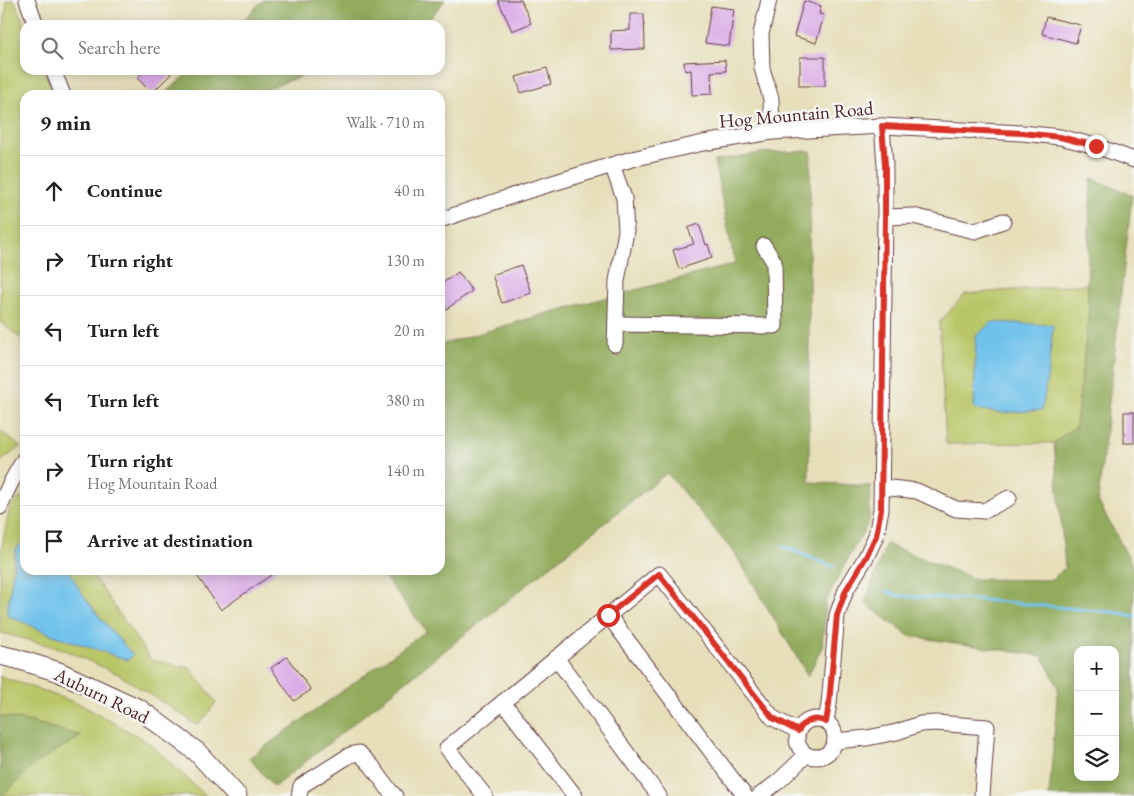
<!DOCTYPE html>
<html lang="en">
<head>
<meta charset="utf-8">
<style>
	body { margin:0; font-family:"EB Garamond",serif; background:#f2f2f2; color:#222 }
	.controls { position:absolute; right:15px; bottom:15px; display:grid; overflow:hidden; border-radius:10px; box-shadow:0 2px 12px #0003 }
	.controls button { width:45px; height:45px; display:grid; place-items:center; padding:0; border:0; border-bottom:1px solid #e0e0e0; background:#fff; color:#222; font:25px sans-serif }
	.stop { position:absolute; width:15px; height:15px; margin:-11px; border:4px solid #d93025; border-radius:50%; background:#fff }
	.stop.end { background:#d93025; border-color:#fff; box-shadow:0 1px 5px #0008 }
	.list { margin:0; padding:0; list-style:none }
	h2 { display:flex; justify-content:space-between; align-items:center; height:65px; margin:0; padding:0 20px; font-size:21px }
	h2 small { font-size:16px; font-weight:400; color:#767676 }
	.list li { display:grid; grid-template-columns:32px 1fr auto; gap:15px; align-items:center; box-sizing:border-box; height:70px; padding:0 20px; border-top:1px solid #e0e0e0 }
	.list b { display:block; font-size:19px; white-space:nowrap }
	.list p { margin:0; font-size:16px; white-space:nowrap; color:#767676 }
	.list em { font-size:16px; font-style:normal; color:#767676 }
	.icon { flex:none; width:28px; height:28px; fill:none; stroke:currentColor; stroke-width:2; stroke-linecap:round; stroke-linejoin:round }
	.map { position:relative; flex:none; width:1134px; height:796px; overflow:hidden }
	.search { position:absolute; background:#fff; box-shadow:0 2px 12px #0003; left:20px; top:20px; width:425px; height:55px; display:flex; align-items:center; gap:12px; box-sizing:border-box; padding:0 18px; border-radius:15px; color:#767676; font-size:19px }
	.panel { position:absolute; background:#fff; box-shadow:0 2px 12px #0003; left:20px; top:90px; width:425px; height:485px; border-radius:15px }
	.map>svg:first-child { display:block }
	.green { fill:#b9c668; stroke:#82724a; fill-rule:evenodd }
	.forest { fill:#92ab5c; stroke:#6e6544; fill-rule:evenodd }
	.water { fill:#70c2ec; stroke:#5d708c }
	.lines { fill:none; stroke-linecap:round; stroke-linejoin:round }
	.stream { stroke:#70c2ec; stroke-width:3 }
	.building { fill:#daabe7 }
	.minor-casing { stroke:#623c40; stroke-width:17 }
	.major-casing { stroke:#623c40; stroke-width:21 }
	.minor { stroke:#fff; stroke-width:15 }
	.major { stroke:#fff; stroke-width:19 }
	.route { stroke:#d93025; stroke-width:6 }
	.labels { text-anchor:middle; stroke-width:5; stroke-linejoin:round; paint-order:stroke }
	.street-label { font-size:19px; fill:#4a1f2b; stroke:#f6f6f2 }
</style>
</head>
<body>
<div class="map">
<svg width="1134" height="796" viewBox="0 0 1134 796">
	<rect width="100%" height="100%" fill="#f6f6f2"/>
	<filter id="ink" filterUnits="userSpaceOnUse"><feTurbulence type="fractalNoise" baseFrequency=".02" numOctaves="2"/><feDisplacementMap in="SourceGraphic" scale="10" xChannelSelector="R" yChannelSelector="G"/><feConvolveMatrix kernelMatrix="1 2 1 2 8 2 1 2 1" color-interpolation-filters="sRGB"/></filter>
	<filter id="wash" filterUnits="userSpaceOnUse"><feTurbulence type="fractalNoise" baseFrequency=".0096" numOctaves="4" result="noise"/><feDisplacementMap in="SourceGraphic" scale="20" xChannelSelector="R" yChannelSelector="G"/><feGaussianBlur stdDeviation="1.12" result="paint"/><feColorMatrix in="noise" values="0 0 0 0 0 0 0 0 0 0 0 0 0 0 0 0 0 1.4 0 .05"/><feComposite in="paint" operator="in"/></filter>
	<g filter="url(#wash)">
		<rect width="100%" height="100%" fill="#e7dfba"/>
		<g class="green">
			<path d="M7 0H14L25 26V70H44L54 95H25V341L0 322V62Z"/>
			<path d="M1087 284 1089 311 1076 426 1054 443 946 444 939 323 965 294ZM1053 325 976 368V336Z"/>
			<path d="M0 430 20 447 0 462Z"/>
			<path d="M22 497H25V540L16 549 7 615 100 617 76 586 69 570H89L151 660 190 668 216 702 204 719 196 725 181 714 118 674 62 649 2 633 0 630V556L10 506Z"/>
			<path d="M0 676 80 704 148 742 206 796H3L37 762 81 736 32 722 0 716Z"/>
		</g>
		<g class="forest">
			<path d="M263 0H445L425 25H239Z"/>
			<path d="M191 70H317L251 95H164Z"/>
			<path d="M811 151 809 259V482L871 486 869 522 852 551 826 601 822 647 808 676 736 555 667 473 274 787 249 758 426 631 379 570H440V345L555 311 735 264 714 161 760 153Z"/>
			<path d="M1091 178 1132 195 1098 501 1134 568V796H1049L1058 687 1042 656 909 636 865 603 886 544 975 579 1052 580 1065 567 1054 443 1076 426 1089 311 1087 284ZM1078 650H1115V777H1078Z"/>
			<path d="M0 716 32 722 82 736 37 762 3 796H0Z"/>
		</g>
		<g class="water">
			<path d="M992 322 1053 325 1049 365 1042 410 1003 413 974 409 976 336Z"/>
			<path d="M25 540V570H69C84 602 110 629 133 655L128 660 50 634 7 615 16 549Z"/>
		</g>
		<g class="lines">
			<g class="stream">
				<path d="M782 546 834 567"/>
				<path d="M886 591 900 596 984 600 1120 613 1134 616"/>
			</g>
		</g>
		<g id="blocks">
			<g class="building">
				<path d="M498 0H521L531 23 512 31Z"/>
				<path d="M804 1 821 6 819 14 824 15 816 43 794 36Z"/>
				<path d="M711 6 734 9 729 46 705 43Z"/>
				<path d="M630 14H644L645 49 611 50V31L630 30Z"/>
				<path d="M1046 17 1081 25 1076 43 1042 34Z"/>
				<path d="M800 57H825V86H799V74H800Z"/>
				<path d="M725 60 726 71 711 72 712 94 692 95 691 70 685 71 684 62Z"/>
				<path d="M547 68 551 84 521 93 516 77Z"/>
				<path d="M145 70H167L171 74 152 93 137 78Z"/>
				<path d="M699 224 706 245 708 244 712 258 679 269 673 250 694 244 688 228Z"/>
				<path d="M521 265 531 293 502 303 492 275Z"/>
				<path d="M458 272 472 291 445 310 440 303V285Z"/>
				<rect x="1124" y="412" width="10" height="31"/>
				<path d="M193 570H229L232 574 237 570H278L221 610Z"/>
				<path d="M287 657 311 690 294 701 271 668Z"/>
			</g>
		</g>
	</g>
	<g filter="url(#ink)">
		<use href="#blocks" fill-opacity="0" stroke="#623c40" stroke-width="1"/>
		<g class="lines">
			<defs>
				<g id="minor">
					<path d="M27 0 36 25"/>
					<path d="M769 0 761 34 762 68 771 99 772 132"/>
					<path d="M53 70 63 95"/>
					<path d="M612 165 624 198 626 231 617 281 615 344"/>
					<path d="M885 217 913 216 975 231 1003 221"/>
					<path d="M440 220 530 190 632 159 703 143 772 132 882 126 1022 133 1060 137 1096 146 1134 160"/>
					<path d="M616 324 775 326 774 262 764 246"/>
					<path d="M882 487 917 491 956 509 984 511 1009 498"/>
					<path d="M0 507C6 490 15 474 25 458"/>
					<path d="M608 615 745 796"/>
					<path d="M556 658 659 796"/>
					<path d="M503 702 575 796"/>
					<circle cx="816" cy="738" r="19"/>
					<path d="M826 721 829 704 837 615 846 590 866 557 876 536 881 509 885 217V165L882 126"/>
					<path d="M835 741 867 738 897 732 920 724 936 723 987 727 982 796"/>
					<path d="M299 796 301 786 350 755 359 753 372 766 390 791 395 796"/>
					<path d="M485 796 447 748 659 574 773 718 798 731"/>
					<path d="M759 796 779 781 806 755"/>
				</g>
				<path id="major" d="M0 655 17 659 59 672 139 709 197 752 237 796"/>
			</defs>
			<use href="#minor" class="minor-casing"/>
			<use href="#major" class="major-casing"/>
			<use href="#minor" class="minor"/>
			<use href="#major" class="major"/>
		</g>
	</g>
	<g class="lines" filter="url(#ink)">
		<path class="route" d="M608 615 659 574 773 718 798 731C804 721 814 716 826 722L829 704 837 615 846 590 866 557 876 536 881 509 885 217V164L882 126 1022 133 1060 137 1096 146"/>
	</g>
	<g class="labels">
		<g class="street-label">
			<text transform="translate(796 114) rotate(-5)" y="7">Hog Mountain Road</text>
			<text transform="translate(102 695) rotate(26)" y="7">Auburn Road</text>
		</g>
	</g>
</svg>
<div class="controls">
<button>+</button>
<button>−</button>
<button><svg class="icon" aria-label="layers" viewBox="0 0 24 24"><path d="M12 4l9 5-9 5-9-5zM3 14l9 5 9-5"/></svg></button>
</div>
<div class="stop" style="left:608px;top:615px"></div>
<div class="stop end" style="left:1096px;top:146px"></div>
<div class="search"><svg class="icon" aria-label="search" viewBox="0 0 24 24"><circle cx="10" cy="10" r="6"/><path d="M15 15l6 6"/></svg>Search here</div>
<section class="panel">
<h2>9 min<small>Walk · 710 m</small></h2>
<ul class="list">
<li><svg class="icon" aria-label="ahead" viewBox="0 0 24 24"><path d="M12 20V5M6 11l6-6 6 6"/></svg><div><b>Continue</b></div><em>40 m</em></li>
<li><svg class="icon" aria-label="right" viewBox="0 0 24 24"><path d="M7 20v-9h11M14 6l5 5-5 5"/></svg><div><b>Turn right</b></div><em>130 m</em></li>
<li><svg class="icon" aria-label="left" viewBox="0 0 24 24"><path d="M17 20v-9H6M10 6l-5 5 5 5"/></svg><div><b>Turn left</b></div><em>20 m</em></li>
<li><svg class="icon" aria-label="left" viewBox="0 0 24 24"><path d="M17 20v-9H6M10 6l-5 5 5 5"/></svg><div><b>Turn left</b></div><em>380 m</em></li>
<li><svg class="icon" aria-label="right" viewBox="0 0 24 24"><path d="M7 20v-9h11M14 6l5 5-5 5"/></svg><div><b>Turn right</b><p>Hog Mountain Road</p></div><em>140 m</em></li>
<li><svg class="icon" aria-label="arrive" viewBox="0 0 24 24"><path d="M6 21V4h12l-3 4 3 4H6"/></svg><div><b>Arrive at destination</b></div></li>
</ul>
</section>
</div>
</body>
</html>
